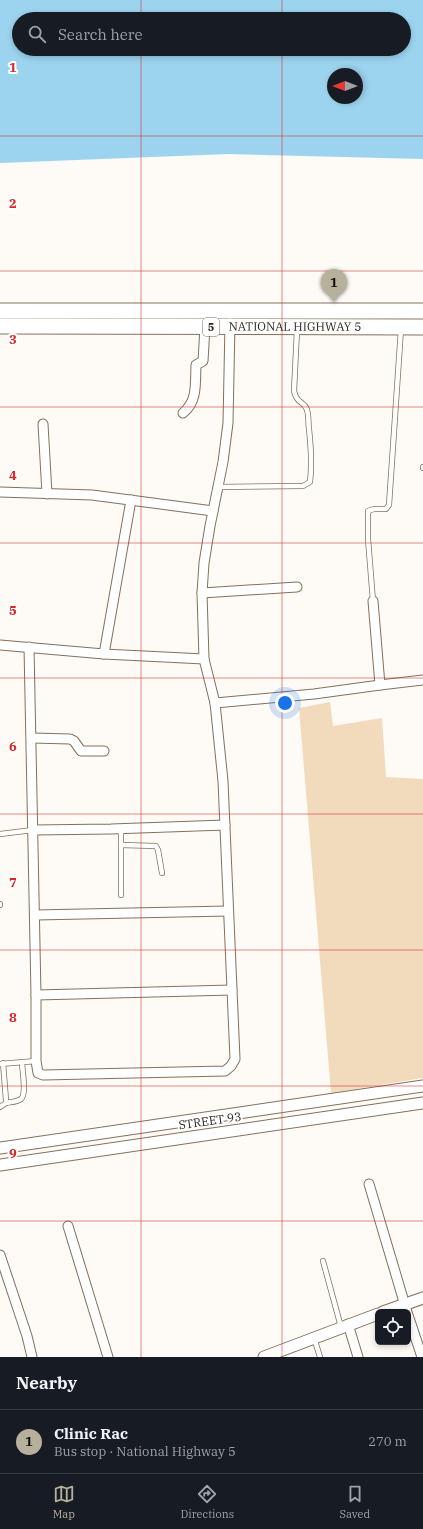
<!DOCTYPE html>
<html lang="en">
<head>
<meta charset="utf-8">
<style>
	body { margin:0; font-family:"IBM Plex Serif",serif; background:#20242c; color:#f1f3f6 }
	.controls { position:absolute; right:12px; bottom:12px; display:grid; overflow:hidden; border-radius:6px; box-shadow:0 2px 6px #0003 }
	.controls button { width:36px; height:36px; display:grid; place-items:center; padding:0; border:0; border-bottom:1px solid #363941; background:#171b24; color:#f1f3f6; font:20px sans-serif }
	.compass { position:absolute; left:327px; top:68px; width:36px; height:36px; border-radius:50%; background:#171b24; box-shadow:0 2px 6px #0003; rotate:270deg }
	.you { position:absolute; left:285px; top:703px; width:14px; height:14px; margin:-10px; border:3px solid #fff; border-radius:50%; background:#1a73e8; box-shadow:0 0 0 6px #1a73e833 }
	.badge { display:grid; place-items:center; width:26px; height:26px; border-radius:50%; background:#b7b19c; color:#111; font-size:13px; font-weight:700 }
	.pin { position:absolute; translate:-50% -33px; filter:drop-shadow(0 1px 2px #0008) }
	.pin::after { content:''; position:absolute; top:21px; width:14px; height:12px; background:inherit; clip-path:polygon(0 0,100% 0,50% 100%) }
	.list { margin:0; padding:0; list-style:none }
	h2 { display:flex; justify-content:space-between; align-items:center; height:52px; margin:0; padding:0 16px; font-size:17px }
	h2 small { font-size:13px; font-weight:400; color:#9ea1a6 }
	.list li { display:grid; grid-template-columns:26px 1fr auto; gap:12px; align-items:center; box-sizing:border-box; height:64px; padding:0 16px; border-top:1px solid #363941 }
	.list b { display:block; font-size:15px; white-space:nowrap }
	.list p { margin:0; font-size:13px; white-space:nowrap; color:#9ea1a6 }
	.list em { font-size:13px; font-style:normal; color:#9ea1a6 }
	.icon { flex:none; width:22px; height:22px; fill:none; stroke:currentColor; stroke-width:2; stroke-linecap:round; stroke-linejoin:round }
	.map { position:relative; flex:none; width:423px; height:1357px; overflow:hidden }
	.search { position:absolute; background:#171b24; box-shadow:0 2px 6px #0003; left:12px; right:12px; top:12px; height:44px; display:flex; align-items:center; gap:10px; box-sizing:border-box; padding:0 14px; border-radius:22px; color:#9ea1a6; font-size:15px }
	.sheet { height:116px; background:#171b24 }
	nav { display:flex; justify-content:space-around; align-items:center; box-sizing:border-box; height:56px; border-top:1px solid #363941; background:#171b24; font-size:11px; color:#9ea1a6 }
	nav a { display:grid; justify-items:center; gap:2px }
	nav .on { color:#b7b19c }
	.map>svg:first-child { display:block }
	.green { fill:#f2dabd }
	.water { fill:#9cd4ef; fill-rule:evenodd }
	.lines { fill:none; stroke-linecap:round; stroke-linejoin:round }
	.service-casing { stroke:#83715c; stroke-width:6 }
	.minor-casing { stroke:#83715c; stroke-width:11 }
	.tertiary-casing { stroke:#83715c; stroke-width:13 }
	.trunk-casing { stroke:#83715c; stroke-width:17 }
	.service { stroke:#fff; stroke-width:4.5 }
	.minor { stroke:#fff; stroke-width:9 }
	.tertiary { stroke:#fff; stroke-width:11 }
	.trunk { stroke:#fff; stroke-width:15 }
	.grid { fill:none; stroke:#d62828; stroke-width:1; stroke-opacity:0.55 }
	.labels { text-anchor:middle; stroke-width:4; stroke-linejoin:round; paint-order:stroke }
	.shield { fill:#fff; stroke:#6c6660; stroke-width:1 }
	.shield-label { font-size:11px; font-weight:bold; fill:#2d251c }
	.street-label { font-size:12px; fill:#2d251c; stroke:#fff }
	.grid-label { font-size:13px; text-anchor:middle; font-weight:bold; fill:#d62828; stroke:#fff; stroke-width:4; stroke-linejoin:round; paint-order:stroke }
</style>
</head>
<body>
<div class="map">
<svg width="423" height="1357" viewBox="0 0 423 1357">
	<rect width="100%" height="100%" fill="#fefaf5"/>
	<path class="green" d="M330 702 333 726 382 718 386 777 423 779V1078L331 1093 299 708Z"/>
	<path class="water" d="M0 0H423V159L229 154 0 163ZM19 19H404V49H19ZM333 74H357V98H333Z"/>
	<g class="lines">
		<defs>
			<g id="service">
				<path d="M423 468V467"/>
				<path d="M217 487 303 486 310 482C312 465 311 447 309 429 308 423 309 416 307 410 305 401 297 405 294 391L297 330"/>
				<path d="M373 601 368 539V511L374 509H386L389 505 401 329"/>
				<path d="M121 828V895"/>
				<path d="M0 834 33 830"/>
				<path d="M121 845 156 846 158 850 162 873"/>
				<path d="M0 904V905"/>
				<path d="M0 1064 36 1061"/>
				<path d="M6 1103C10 1102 17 1102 21 1099 27 1094 22 1070 22 1062"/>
				<path d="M0 1107 6 1103V1100L3 1063"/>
				<path d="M323 1261 341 1327"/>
				<path d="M314 1338 320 1357"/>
			</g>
			<g id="minor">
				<path d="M183 413C198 401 195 383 196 365L203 361 205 327"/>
				<path d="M43 424 47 494"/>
				<path d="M0 492 92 495 213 511"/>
				<path d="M202 593 297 587"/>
				<path d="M373 601 380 685 423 680"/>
				<path d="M0 645 104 654 204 659"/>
				<path d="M29 647 36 995V1061L38 1073 43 1075 225 1071 231 1066 235 1059 223 781 215 703 204 659 202 593 204 563 210 526 223 462 228 423 230 323"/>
				<path d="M104 654 131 500"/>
				<path d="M215 703 314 694 380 685"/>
				<path d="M32 738 70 739 74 741 81 751H104"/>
				<path d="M33 830 111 829 225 825"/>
				<path d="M35 915 228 911"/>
				<path d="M36 995 232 990"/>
				<path d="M369 1184 407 1312"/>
				<path d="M68 1226 108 1357"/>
				<path d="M0 1255 27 1336 32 1357"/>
				<path d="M408 1315 422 1357"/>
				<path d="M348 1324 358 1357"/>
			</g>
			<g id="tertiary">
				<path d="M0 1148 423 1086"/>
				<path d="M0 1165 423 1103"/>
				<path d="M383 1312 423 1298"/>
				<path d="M264 1357 378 1314"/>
			</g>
			<g id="trunk">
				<path d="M0 311H423"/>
				<path id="s1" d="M0 326 423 327"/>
			</g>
		</defs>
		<use href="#service" class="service-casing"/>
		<use href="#minor" class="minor-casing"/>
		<use href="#tertiary" class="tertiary-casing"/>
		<use href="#trunk" class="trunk-casing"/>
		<use href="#service" class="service"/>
		<use href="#minor" class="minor"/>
		<use href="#tertiary" class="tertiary"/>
		<use href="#trunk" class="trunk"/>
	</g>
	<path class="grid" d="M141 0V19M282 0V19M141 49V1357M282 49V1357M0 136H423M0 271H423M0 407H423M0 543H423M0 678H423M0 814H423M0 950H423M0 1086H423M0 1221H423"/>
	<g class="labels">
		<rect class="shield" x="203" y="318" width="16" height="18" rx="3"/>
		<g class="shield-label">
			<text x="211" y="331">5</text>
		</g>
		<g class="street-label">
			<text dy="4" stroke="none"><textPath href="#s1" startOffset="295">NATIONAL HIGHWAY 5</textPath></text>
			<text transform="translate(210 1121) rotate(-8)" y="4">STREET 93</text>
		</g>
	</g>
	<g class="grid-label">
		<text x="13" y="72">1</text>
		<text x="13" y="208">2</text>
		<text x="13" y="344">3</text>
		<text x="13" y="480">4</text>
		<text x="13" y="615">5</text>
		<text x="13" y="751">6</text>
		<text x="13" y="887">7</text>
		<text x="13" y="1022">8</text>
		<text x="13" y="1158">9</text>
	</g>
</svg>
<div class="controls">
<button><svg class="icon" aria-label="locate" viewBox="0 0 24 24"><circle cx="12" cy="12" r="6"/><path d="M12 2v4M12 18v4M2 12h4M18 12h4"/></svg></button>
</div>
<svg class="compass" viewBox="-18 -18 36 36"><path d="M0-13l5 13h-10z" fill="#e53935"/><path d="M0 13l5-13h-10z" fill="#9ea1a6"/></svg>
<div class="you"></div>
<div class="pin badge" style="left:334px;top:302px">1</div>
<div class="search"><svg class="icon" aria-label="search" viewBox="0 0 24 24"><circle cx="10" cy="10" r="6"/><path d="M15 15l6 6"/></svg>Search here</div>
</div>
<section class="sheet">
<h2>Nearby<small></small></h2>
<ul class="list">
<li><span class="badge">1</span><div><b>Clinic Rac</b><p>Bus stop · National Highway 5</p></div><em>270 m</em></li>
</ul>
</section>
<nav>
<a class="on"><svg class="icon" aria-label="map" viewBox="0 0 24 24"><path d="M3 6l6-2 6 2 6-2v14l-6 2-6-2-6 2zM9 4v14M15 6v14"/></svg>Map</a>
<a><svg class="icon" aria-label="directions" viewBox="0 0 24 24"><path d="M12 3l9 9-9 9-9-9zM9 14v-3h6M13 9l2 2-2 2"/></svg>Directions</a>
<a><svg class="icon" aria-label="saved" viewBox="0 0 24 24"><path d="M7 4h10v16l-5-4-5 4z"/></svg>Saved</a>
</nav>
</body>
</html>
